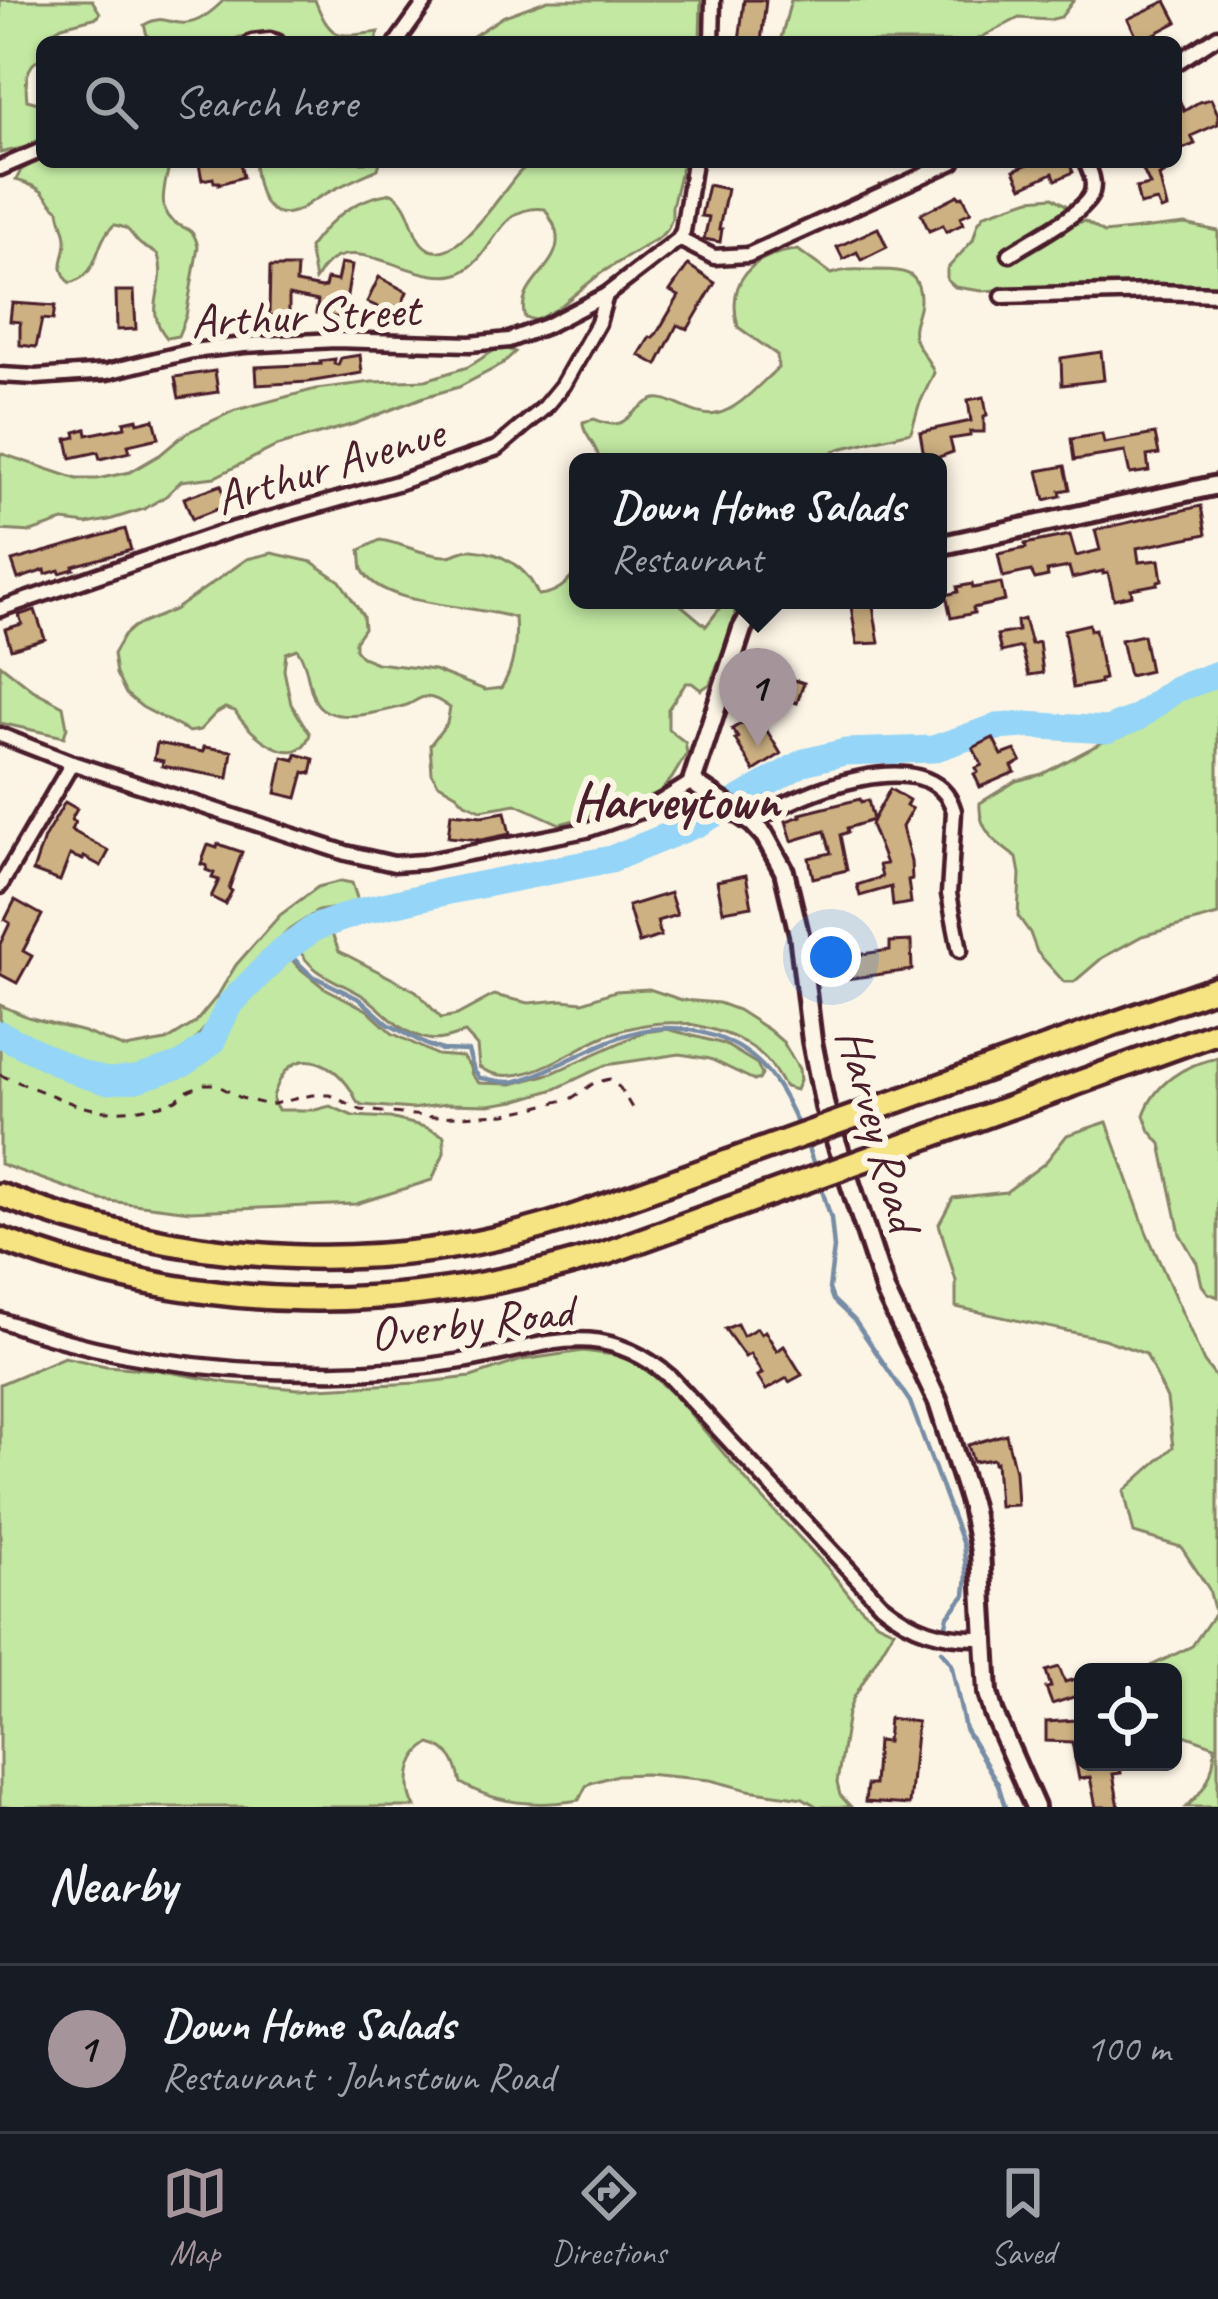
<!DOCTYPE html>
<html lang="en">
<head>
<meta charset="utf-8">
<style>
	body { margin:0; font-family:Caveat,sans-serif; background:#242831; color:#f1f3f6 }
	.controls { position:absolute; right:36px; bottom:36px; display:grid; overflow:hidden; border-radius:18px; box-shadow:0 3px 9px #0004 }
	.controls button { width:108px; height:108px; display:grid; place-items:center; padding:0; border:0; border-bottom:3px solid #363941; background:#171b24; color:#f1f3f6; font:60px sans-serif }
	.you { position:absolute; left:831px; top:957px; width:42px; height:42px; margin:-30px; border:9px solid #fff; border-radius:50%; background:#1a73e8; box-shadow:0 0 0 18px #1a73e833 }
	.badge { display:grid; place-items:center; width:78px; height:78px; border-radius:50%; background:#a6949b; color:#111; font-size:39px; font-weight:700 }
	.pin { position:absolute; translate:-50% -99px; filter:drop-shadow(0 3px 6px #0008) }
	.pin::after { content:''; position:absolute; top:63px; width:42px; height:36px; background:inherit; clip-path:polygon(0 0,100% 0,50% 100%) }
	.popup { position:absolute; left:569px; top:453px; width:378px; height:156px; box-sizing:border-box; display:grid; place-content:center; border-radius:18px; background:#171b24; filter:drop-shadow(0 3px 9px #0005); font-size:39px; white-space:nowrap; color:#9ea1a6 }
	.popup b { font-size:45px; color:#f1f3f6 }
	.popup::after { content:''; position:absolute; left:50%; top:100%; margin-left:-24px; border:24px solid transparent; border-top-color:#171b24 }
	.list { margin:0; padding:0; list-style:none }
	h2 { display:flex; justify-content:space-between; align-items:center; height:156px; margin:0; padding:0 48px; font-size:51px }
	h2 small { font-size:39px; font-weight:400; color:#9ea1a6 }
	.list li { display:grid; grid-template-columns:78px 1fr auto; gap:36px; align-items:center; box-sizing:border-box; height:168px; padding:0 48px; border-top:3px solid #363941 }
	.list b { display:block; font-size:45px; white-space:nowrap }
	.list p { margin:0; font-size:39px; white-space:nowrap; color:#9ea1a6 }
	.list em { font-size:39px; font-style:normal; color:#9ea1a6 }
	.icon { flex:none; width:66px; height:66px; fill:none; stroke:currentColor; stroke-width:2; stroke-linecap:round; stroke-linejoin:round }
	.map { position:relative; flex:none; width:1218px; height:1807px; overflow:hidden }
	.search { position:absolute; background:#171b24; box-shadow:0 3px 9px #0004; left:36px; right:36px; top:36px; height:132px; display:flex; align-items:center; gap:30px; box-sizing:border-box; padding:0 42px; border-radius:18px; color:#9ea1a6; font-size:45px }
	.sheet { height:324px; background:#171b24 }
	nav { display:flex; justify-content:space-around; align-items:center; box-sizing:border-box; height:168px; border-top:3px solid #363941; background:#171b24; font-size:33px; color:#9ea1a6 }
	nav a { display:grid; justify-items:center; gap:6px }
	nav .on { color:#a6949b }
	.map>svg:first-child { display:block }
	.green { fill:#c2e8a2; stroke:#868466; stroke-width:3 }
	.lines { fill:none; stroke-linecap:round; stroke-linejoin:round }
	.stream { stroke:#778ca5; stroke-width:4.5 }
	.river { stroke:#95d5f7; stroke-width:27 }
	.building { fill:#cdb182; stroke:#4a1f2b; stroke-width:3 }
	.street-casing { stroke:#4a1f2b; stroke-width:21 }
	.secondary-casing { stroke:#4a1f2b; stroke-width:26 }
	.highway-casing { stroke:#4a1f2b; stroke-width:30 }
	.path { stroke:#4a1f2b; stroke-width:3; stroke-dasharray:9 9; stroke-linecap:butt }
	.street { stroke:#fcf5e5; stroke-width:12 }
	.secondary { stroke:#fcf5e5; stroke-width:16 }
	.highway { stroke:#f6e381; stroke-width:21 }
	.highway-bridge-casing { stroke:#4a1f2b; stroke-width:30; stroke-linecap:butt }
	.highway-bridge { stroke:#f6e381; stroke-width:21 }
	.labels { text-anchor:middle; stroke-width:12; stroke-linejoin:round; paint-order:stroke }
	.street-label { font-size:48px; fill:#4a1f2b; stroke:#fcf5e5 }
	.neighbourhood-label { font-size:51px; font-weight:bold; fill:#4a1f2b; stroke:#fcf5e5 }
</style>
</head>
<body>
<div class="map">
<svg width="1218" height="1807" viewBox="0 0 1218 1807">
	<rect width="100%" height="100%" fill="#fcf5e5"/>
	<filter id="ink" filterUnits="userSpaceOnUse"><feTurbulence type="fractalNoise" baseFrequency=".00833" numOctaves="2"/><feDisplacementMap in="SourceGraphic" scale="24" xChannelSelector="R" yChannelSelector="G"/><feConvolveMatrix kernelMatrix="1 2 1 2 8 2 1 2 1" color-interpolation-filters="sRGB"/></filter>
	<g filter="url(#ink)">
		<g class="green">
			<path d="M0 0H92L100 13 98 17 62 26 52 32 49 42H42V57C25 66 25 83 27 100L42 104V138L26 147 0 153Z"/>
			<path d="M224 0H315C331 41 338 37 379 32L375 42H293L272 35 240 37 228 42H149L144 25C164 13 168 25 187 23 201 22 215 9 224 0Z"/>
			<path d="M548 0H701L700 42H457L467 40 504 16Z"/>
			<path d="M791 0H1074L1061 17 1049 20 1019 18 972 42H780Z"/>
			<path d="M42 158V162H170C167 178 156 207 171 220 185 232 193 224 198 247L186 316 178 336 167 338C141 308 169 287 158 255 152 250 142 247 138 242 128 231 131 228 114 225 92 244 102 274 70 283 55 265 65 262 66 242 67 231 60 222 59 210 51 205 50 200 44 194 37 186 25 183 16 180L21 170Z"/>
			<path d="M254 162H380L378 169C358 178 337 187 318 198 310 202 303 209 294 212 262 222 256 184 254 162Z"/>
			<path d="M533 162H683L672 207V218L668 228 660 237 601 273 557 309 536 320 525 318C514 284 560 269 557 237 557 227 550 218 545 209 496 203 496 257 460 273 421 289 357 232 326 265 321 269 319 275 315 280L309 248C330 219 355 198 392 193 414 207 410 237 427 248 456 268 503 190 518 174 520 171 530 164 533 162Z"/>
			<path d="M1053 197 1067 206 1065 213 1009 248C1040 252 1055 226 1085 221L1104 233 1185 224 1218 231V287L1159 288 1100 284 982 291 955 287 947 280V269L973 240 978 223 985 214 1030 199Z"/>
			<path d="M798 250 831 274C853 267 860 271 880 270 903 270 920 271 920 300 920 314 910 325 915 339 919 351 930 360 934 373L919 405 911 432 839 449 815 462H600C598 445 582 434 583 422L594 419C629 434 625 412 652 400 668 393 694 419 716 414 740 409 760 383 778 368L777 355 738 327C726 280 752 254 798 250Z"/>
			<path d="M505 348 515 352 501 365 459 387 424 397 354 424 277 446 215 477 181 481 166 496 144 509 109 520 87 524 63 521 31 532 0 530V453L77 479H97L130 472 161 454 186 433 236 410 316 389 372 382 426 380 468 367 495 350Z"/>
			<path d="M380 540C402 543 422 555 444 556 455 557 461 549 472 550 501 552 528 567 538 595 556 594 569 583 578 568V600H675L706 626 724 603 734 602 735 619 710 684 701 690 692 683H686L668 709V729L685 742 687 753 672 778 661 791 630 805 560 824 516 804 481 810 465 803 456 794 437 783 432 773 430 745 447 723 450 708C443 703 434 696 424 697 418 698 413 703 407 705 385 711 331 727 316 702 307 687 309 665 297 649L286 653 284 670 291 704 310 734C297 774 247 733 235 711L225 708 215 714 200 730 189 732 180 727 142 707 126 694 116 674 113 654 124 635 133 627 174 610 247 559 272 553 312 562 340 581 363 616 364 628 355 641V649L362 657 377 663 434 670 485 690 501 688C514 669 517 641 515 618 477 604 380 608 362 569 361 566 361 553 360 550Z"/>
			<path d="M0 664 33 690 63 706 67 727 64 737 0 723Z"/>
			<path d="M1218 680V915L1142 936 1102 958 1074 982H1064L1037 952 1030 933 1018 916 1020 874 1017 858C996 843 978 830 980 803L1016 781 1042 774 1103 742 1127 735 1163 706Z"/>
			<path d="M341 881 352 883 358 901 344 907 318 911 289 930 226 993 216 1014 192 1044 175 1058 154 1062 128 1072 100 1074 0 1025V1005L28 1017 84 1032 125 1048 166 1041 195 1023 218 995 236 965 280 915 318 887Z"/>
			<path d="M326 932 332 934 339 951 416 991 441 1018 457 1015 494 995 529 1003 562 1000 583 1002 615 991 649 989 682 1000 719 1003 738 1010 769 1030 783 1042 799 1069 800 1080 796 1090 785 1087C778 1078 773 1065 764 1057 747 1041 729 1034 707 1028 674 1018 640 1023 607 1035 571 1049 519 1094 479 1067L477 1046 465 1033C452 1036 442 1042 428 1039 397 1032 388 1013 365 997 342 982 310 975 298 947L315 933Z"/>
			<path d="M291 958 297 966 323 987 367 1010 392 1033 437 1055 462 1057 469 1065 472 1075 479 1083 512 1084 552 1073 644 1032 667 1029 724 1044 757 1064 762 1075 759 1080H754L710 1059 680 1054 606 1065 555 1089 515 1101 489 1105 446 1104 412 1109 363 1105 357 1102C344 1068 298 1038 278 1084 273 1096 270 1099 278 1110H315L330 1106 353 1116 390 1118 425 1127 444 1136V1153L432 1180 356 1204 190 1211 101 1200 0 1164V1038L74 1078 112 1086 140 1085 199 1061 211 1050 227 1028 255 978 277 963Z"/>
			<path d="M1218 1058V1297L1208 1293 1202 1285 1197 1263 1180 1234 1161 1144 1150 1131 1144 1115C1155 1083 1185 1064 1218 1058Z"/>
			<path d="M1107 1122 1146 1231 1204 1362 1218 1380V1807H1186C1206 1790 1214 1773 1215 1746L1173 1731V1672H1147L1151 1666 1192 1646 1215 1613 1209 1589 1181 1547 1134 1533 1124 1491 1173 1447 1167 1399 1146 1354 1104 1339 956 1307V1281L939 1224 953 1198 1006 1192 1045 1163 1067 1135Z"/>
			<path d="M583 1351 614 1355 635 1362 645 1368 677 1398 752 1487 827 1567 854 1601 877 1622 894 1630 853 1699 848 1713 837 1783 840 1795 851 1807H818L803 1798 748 1790 710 1780 645 1774 617 1775 591 1783 586 1786 579 1800C538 1807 498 1805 461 1783 456 1763 453 1750 430 1744 408 1754 404 1787 415 1807H0V1384L64 1357 106 1366 158 1370 229 1383 298 1389 417 1383 471 1377 522 1360Z"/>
		</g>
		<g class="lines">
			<g class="stream">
				<path d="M285 950 311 975 361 1000 388 1024 427 1045 442 1050 468 1051 474 1071 480 1078C489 1079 500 1082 509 1082 526 1081 546 1070 562 1063 615 1038 654 1015 714 1036 763 1053 779 1084 800 1129"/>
				<path d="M805 1139 815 1168"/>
				<path d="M820 1184 831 1218 834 1248 829 1289 833 1300 855 1321 910 1402 963 1545 967 1575 965 1595 948 1616 946 1625"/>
				<path d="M941 1651 951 1663 965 1729 998 1784 1005 1807"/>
			</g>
			<path class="river" d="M0 1034 79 1073 106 1081 137 1079 183 1064 211 1043 229 1005 279 954 314 928 362 911 449 891 611 859 697 824 804 762 845 752 933 749 997 727 1025 725 1107 730 1137 718 1176 689 1218 674"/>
		</g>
		<g class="building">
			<path d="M744 0H766L761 42H739Z"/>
			<path d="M1166 1 1177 22 1139 42 1128 19Z"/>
			<path d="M1176 92 1184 111 1199 102 1211 99 1218 114V124L1191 136 1195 144 1180 150 1176 141Z"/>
			<path d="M207 162H240L243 177 219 184V182H214L213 178 202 180 199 164Z"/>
			<path d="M1033 162H1076L1070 165 1073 172 1056 180 1053 173 1022 187 1014 170Z"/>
			<path d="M1151 162H1159L1164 174 1159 176 1167 208 1161 210 1157 201 1140 205 1136 188 1150 185 1141 166Z"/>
			<path d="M708 185 727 189 719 229H722L720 242 704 239 709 217 701 216Z"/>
			<path d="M958 195 959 197 963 196 971 212 960 217 963 224 946 232 943 225 929 231 921 214Z"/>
			<path d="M878 228 887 247 861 260 857 252 843 259 837 247Z"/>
			<path d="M341 263 352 265 343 319 316 313 318 301 289 295V316L269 315 270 267H297L296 283 321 288 325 287 327 279 337 281Z"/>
			<path d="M688 265 715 283 688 329 677 325 657 365 639 355 650 337 652 338 657 333 679 296 670 291Z"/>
			<path d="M379 277 407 292 400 309 392 305 387 311 367 302Z"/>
			<path d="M116 291H134L136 329 117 330Z"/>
			<path d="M12 303 55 306 53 320 42 319 36 347 20 345V322L10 321Z"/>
			<path d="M1101 352 1104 380 1062 385 1061 358Z"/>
			<path d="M360 355 362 373 308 382 257 385 256 367 321 364 320 361 335 359 334 364 338 365 341 358Z"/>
			<path d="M215 371 218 392 179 398 175 377Z"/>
			<path d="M984 397 987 415 984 416V432H970V436L950 439 953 452 925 462 920 432 971 421 968 400Z"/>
			<path d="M137 419 138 423 154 419 159 438 128 445 130 452 100 459 98 452 71 458 67 439 76 437 75 432 86 429 87 435 125 427 124 422Z"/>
			<path d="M1102 434 1104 443 1155 434 1159 454 1147 456 1149 471 1130 474 1125 452 1074 460 1071 439Z"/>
			<path d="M1065 466 1070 489 1060 491 1061 496 1045 500 1038 471Z"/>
			<path d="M221 485 228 505 192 519 184 498Z"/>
			<path d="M1201 506 1206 534 1137 548 1139 562 1159 560 1162 580 1158 581V584L1131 589 1132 595 1114 599 1108 573 1103 574V571L1072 578 1069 567 1047 571 1048 576 1035 579 1031 571 1003 577 998 554 1026 548 1025 544 1070 535 1076 556 1100 550 1095 530Z"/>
			<path d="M125 529 131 550 73 566 74 569 60 573 59 570 46 574 45 570 18 579 12 561Z"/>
			<path d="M1001 583 1005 601 973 608 974 613 951 618 946 595 958 592 957 587 972 584 973 588Z"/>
			<path d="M850 600H872L879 643 857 644Z"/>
			<path d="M35 610 45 639 11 649 5 629 22 624 19 615Z"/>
			<path d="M1024 619 1031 644 1039 642 1043 673 1029 675 1021 647 1001 652 997 635 1018 631 1017 621Z"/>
			<path d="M1089 624 1090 630 1095 629 1104 679 1100 680V683L1073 688 1064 630Z"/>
			<path d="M1143 635 1150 671 1129 676 1121 640Z"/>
			<path d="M760 669 804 683 797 703 754 687Z"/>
			<path d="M745 721 752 733 764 726 781 754 754 771 735 739 738 738 732 729Z"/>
			<path d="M993 738 1002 755 1015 750 1021 761 1012 766 1015 772 980 787 974 774 978 772 976 768 982 765 973 748Z"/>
			<path d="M157 743 203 752 204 747 232 751 228 778 162 766 163 761 154 759Z"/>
			<path d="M296 754 314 759 311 774 304 772 297 798 276 793 283 757 295 760Z"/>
			<path d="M890 789 909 800 906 806 912 809 902 827 911 862 912 879 908 880 911 903 893 906 891 887 860 896 857 885 882 877 879 865 886 864 871 825 873 820 847 828 848 832 840 835 847 870 813 878 809 858 831 853 825 831 792 841 786 821 801 816 800 814 860 799 861 802 868 800 873 820Z"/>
			<path d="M65 802 77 809 71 820 75 822 71 830 109 851 101 866 84 857 83 860 70 855 60 881 33 871 44 838Z"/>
			<path d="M505 812 510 834 481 840 448 837 451 813 482 816Z"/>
			<path d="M218 844 242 852 229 889 232 891 225 904 211 897 219 880 212 878 214 873 206 870 207 866 201 864 208 845 217 848Z"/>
			<path d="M746 875 752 906 723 911 717 881Z"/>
			<path d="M670 893 677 915 657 921 661 936 639 943 628 906Z"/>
			<path d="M15 900 42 915 23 951 32 956 17 983 0 974V944L10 923 5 920Z"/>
			<path d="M911 941 912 970 838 980 835 958 890 950V942Z"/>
			<path d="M737 1324 743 1336 757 1328 761 1334 765 1331 777 1351 784 1346 802 1375 789 1382 787 1378 766 1390 757 1376 762 1374 750 1354 745 1357 725 1329Z"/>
			<path d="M1006 1434 1015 1471 1017 1505 999 1506 996 1462 994 1463 993 1459 973 1462 968 1445Z"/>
			<path d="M1059 1667 1065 1682 1079 1678 1083 1694 1052 1704 1046 1688 1051 1687 1046 1671Z"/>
			<path d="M889 1718 917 1722 909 1805 865 1802 867 1785H874L877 1741 887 1742Z"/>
			<path d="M1077 1720 1082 1721 1083 1762H1119L1121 1773 1113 1774 1119 1807H1096L1090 1777 1079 1779 1072 1742 1046 1741V1722Z"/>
		</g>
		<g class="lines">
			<defs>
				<g id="street">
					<path d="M252 42 270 40 277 42"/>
					<path d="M397 42 427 0"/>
					<path d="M712 42 713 0"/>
					<path d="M1176 63 1218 36"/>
					<path d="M0 168 42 150"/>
					<path d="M679 239 714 257 748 255 953 162"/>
					<path d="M1010 254C1029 241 1086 213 1092 192 1095 181 1090 171 1086 162"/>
					<path d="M1003 296 1155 292 1218 294"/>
					<path d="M0 375 36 377 107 372 192 351 244 345 335 340 470 344 509 340 546 326 606 295 679 239 683 231 694 162"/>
					<path d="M0 609 227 531 397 483 497 448 544 408 563 385 598 323 606 295"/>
					<path d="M0 735 72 763 346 853 394 864 423 862 586 830 652 807 692 782"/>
					<path d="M753 823C793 794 933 737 954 811L949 894 960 950"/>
					<path d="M0 886 72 763"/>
					<path d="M0 1320C100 1357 209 1372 316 1372 365 1373 414 1369 462 1361 545 1347 597 1315 670 1377L881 1604C913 1630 942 1639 983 1638"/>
				</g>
				<g id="secondary">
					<path d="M938 546 1218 485"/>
					<path d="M758 600 742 629 692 782 753 823 765 836 784 871 799 934 812 1041 825 1107 886 1293 938 1402 971 1506 980 1551 988 1693 994 1714 1035 1807"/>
				</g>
				<g id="highway">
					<path d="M1051 1046 1218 987"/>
					<path d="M1066 1087 1218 1032"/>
					<path d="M0 1195C191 1268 396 1281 590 1211"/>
					<path d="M0 1239C198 1316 404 1317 606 1253"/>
				</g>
			</defs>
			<use href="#street" class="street-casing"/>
			<use href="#secondary" class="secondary-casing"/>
			<use href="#highway" class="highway-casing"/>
			<path class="path" d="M0 1075 79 1106 104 1111 140 1109 166 1104 176 1100 189 1090 205 1084H215L241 1098 269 1105 312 1095H330L361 1110 434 1117 506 1114 533 1108 572 1098 594 1083 610 1079 620 1088 632 1108"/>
			<use href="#street" class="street"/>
			<use href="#secondary" class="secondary"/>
			<use href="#highway" class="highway"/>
			<defs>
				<g id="highway-bridge">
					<path d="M590 1211 1051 1046"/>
					<path d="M606 1253 1066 1087"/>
				</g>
			</defs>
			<use href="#highway-bridge" class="highway-bridge-casing"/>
			<use href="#highway-bridge" class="highway-bridge"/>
		</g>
	</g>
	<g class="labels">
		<g class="street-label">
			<text transform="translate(305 314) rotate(-3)" y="17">Arthur Street</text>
			<text transform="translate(329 464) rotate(-17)" y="17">Arthur Avenue</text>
			<text transform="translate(880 1129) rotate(75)" y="17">Harvey Road</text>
			<text transform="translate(471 1321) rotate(-7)" y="17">Overby Road</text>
		</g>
		<g class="neighbourhood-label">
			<text x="676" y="818">Harveytown</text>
		</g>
	</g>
</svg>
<div class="controls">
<button><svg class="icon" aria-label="locate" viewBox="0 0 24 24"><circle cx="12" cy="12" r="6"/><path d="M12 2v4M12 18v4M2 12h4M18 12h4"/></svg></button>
</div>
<div class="you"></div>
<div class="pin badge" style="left:758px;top:747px">1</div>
<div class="popup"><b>Down Home Salads</b>Restaurant</div>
<div class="search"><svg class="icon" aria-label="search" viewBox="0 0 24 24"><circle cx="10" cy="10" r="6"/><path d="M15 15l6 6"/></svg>Search here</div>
</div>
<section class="sheet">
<h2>Nearby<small></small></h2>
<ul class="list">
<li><span class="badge">1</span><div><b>Down Home Salads</b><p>Restaurant · Johnstown Road</p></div><em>100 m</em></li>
</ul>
</section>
<nav>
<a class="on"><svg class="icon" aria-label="map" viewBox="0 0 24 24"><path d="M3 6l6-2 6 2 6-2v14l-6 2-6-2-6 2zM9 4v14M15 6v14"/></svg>Map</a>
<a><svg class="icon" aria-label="directions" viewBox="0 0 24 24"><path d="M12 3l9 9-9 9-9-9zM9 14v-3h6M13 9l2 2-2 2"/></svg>Directions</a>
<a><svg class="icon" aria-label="saved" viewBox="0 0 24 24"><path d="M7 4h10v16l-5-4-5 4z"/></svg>Saved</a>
</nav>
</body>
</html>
